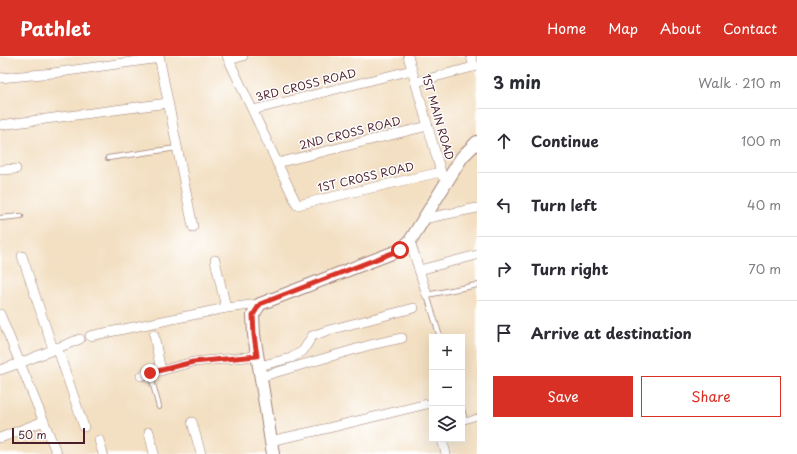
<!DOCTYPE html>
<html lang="en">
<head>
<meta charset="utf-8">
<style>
	body { margin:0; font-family:"Playpen Sans",sans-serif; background:#f7f7f7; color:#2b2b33 }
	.controls { position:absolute; right:12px; bottom:12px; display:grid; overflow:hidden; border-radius:0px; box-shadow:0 4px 16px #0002 }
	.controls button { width:36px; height:36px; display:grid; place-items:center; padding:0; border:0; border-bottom:1px solid #e1e1e2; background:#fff; color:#2b2b33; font:20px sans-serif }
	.scale { position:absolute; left:12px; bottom:10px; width:73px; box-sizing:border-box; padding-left:4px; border:2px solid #4a1f2b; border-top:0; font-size:11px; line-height:14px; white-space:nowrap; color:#4a1f2b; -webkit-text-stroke:3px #fff; paint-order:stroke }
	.stop { position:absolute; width:12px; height:12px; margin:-9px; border:3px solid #d93025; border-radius:50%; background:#fff }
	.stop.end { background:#d93025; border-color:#fff; box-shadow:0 1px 4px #0008 }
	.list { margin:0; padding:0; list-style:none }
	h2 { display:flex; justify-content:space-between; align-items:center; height:52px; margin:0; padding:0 16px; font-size:17px }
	h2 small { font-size:13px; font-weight:400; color:#7c7c81 }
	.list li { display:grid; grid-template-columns:26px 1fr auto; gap:12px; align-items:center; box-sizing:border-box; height:64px; padding:0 16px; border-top:1px solid #e1e1e2 }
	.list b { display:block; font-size:15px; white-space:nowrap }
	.list em { font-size:13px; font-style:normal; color:#7c7c81 }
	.actions { display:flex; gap:8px; padding:12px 16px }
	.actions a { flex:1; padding:9px 0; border:1px solid #d93025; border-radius:0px; text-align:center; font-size:14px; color:#d93025 }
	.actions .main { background:#d93025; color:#fff }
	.icon { flex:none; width:22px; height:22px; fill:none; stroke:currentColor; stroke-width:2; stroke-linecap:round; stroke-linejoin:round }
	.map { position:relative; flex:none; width:477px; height:398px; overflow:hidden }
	header { display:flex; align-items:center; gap:24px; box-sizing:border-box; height:56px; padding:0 20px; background:#d93025; color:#fff }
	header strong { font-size:19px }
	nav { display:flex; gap:22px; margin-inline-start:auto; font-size:14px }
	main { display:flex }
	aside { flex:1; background:#fff }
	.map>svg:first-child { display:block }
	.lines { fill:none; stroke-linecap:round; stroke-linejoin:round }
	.lane-casing { stroke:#9e7f76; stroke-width:6 }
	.street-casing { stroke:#9e7f76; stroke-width:10 }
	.secondary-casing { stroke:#9e7f76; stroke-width:14 }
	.lane { stroke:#fff; stroke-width:4.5 }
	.street { stroke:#fff; stroke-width:9 }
	.secondary { stroke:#fff; stroke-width:12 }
	.route { stroke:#d93025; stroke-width:5 }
	.labels { text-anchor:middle; stroke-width:3; stroke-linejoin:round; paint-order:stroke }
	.street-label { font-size:11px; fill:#4a1f2b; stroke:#fff }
</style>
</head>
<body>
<header>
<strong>Pathlet</strong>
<nav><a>Home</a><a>Map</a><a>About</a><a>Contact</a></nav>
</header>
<main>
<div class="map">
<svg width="477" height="398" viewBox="0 0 477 398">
	<rect width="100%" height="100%" fill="#fff"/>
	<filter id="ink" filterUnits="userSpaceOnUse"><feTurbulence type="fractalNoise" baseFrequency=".025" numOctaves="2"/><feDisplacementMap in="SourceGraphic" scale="8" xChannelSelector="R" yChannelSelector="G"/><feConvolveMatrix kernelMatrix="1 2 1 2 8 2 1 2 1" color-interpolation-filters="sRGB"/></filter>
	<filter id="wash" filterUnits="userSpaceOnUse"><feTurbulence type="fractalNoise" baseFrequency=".012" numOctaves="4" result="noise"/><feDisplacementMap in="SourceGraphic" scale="16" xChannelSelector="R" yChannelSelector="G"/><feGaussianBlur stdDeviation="0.9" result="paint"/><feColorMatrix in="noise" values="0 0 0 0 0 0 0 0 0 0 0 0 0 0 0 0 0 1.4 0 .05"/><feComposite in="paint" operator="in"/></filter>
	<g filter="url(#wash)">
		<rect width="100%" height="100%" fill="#f3dfc1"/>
	</g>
	<g filter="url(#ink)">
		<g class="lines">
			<defs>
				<g id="lane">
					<path d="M108 102 177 92"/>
					<path d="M0 162 21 160"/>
					<path d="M440 281 427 239 477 229"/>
					<path d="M150 317 159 351"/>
					<path d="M462 353 465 365 477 361"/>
				</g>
				<g id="street">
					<path d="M159 0 193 171"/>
					<path d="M227 0 297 149 441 116"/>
					<path d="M408 0 442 120"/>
					<path d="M471 0 474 11"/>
					<path d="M229 4 243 0"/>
					<path d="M0 22 53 17 160 2"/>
					<path d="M416 26 477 10"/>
					<path d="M253 54 412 14"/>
					<path d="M0 69 168 47"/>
					<path d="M277 107 428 70"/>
					<path d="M0 114 16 113"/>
					<path d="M423 163 477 152"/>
					<path d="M410 185 427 239"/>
					<path d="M22 200 53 293"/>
					<path d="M215 204 226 252"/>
					<path d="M419 214 477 199"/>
					<path d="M0 258 57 398"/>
					<path d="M154 279 161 315"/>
					<path d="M90 280 226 252 260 248"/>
					<path d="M57 291 84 371"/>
					<path d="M259 310 291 302 303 295 312 280 329 274 414 252"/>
					<path d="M0 314 20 307 80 283"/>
					<path d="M141 320 193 306 257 300"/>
					<path d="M260 321 370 289 402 282"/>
					<path d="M192 366 201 398"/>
					<path d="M149 376 154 398"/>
					<path d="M0 382 44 365"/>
					<path d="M442 383 446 398"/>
					<path d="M99 384 103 398"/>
					<path d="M270 385 320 374 427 348"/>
				</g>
				<path id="secondary" d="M273 398 254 279 253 259 260 248 400 194 410 185 462 101 477 86"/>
			</defs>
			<use href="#lane" class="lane-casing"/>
			<use href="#street" class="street-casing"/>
			<use href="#secondary" class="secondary-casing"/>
			<use href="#lane" class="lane"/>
			<use href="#street" class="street"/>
			<use href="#secondary" class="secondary"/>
		</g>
	</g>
	<g class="lines" filter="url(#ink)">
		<path class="route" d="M150 317 193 306 257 300 254 279 253 259 260 248 400 194"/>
	</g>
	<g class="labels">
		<g class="street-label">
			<text transform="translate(306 29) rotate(-14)" y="4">3RD CROSS ROAD</text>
			<text transform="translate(438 61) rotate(74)" y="4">1ST MAIN ROAD</text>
			<text transform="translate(350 77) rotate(-14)" y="4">2ND CROSS ROAD</text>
			<text transform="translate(366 121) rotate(-13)" y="4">1ST CROSS ROAD</text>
		</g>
	</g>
</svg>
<div class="controls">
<button>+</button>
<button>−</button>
<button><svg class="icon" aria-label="layers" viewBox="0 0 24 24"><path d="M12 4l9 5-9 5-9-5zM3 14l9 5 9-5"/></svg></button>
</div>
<div class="scale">50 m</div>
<div class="stop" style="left:400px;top:194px"></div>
<div class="stop end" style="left:150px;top:317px"></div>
</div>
<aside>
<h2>3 min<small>Walk · 210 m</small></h2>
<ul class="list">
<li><svg class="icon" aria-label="ahead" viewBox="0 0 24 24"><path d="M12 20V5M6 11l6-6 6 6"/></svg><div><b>Continue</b></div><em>100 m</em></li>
<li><svg class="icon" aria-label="left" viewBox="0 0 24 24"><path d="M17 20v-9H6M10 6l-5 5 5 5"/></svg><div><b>Turn left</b></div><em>40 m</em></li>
<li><svg class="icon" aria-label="right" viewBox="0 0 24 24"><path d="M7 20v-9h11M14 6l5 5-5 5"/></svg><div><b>Turn right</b></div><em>70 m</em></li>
<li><svg class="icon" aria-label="arrive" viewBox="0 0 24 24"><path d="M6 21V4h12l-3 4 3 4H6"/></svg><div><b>Arrive at destination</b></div></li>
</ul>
<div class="actions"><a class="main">Save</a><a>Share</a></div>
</aside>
</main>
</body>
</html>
